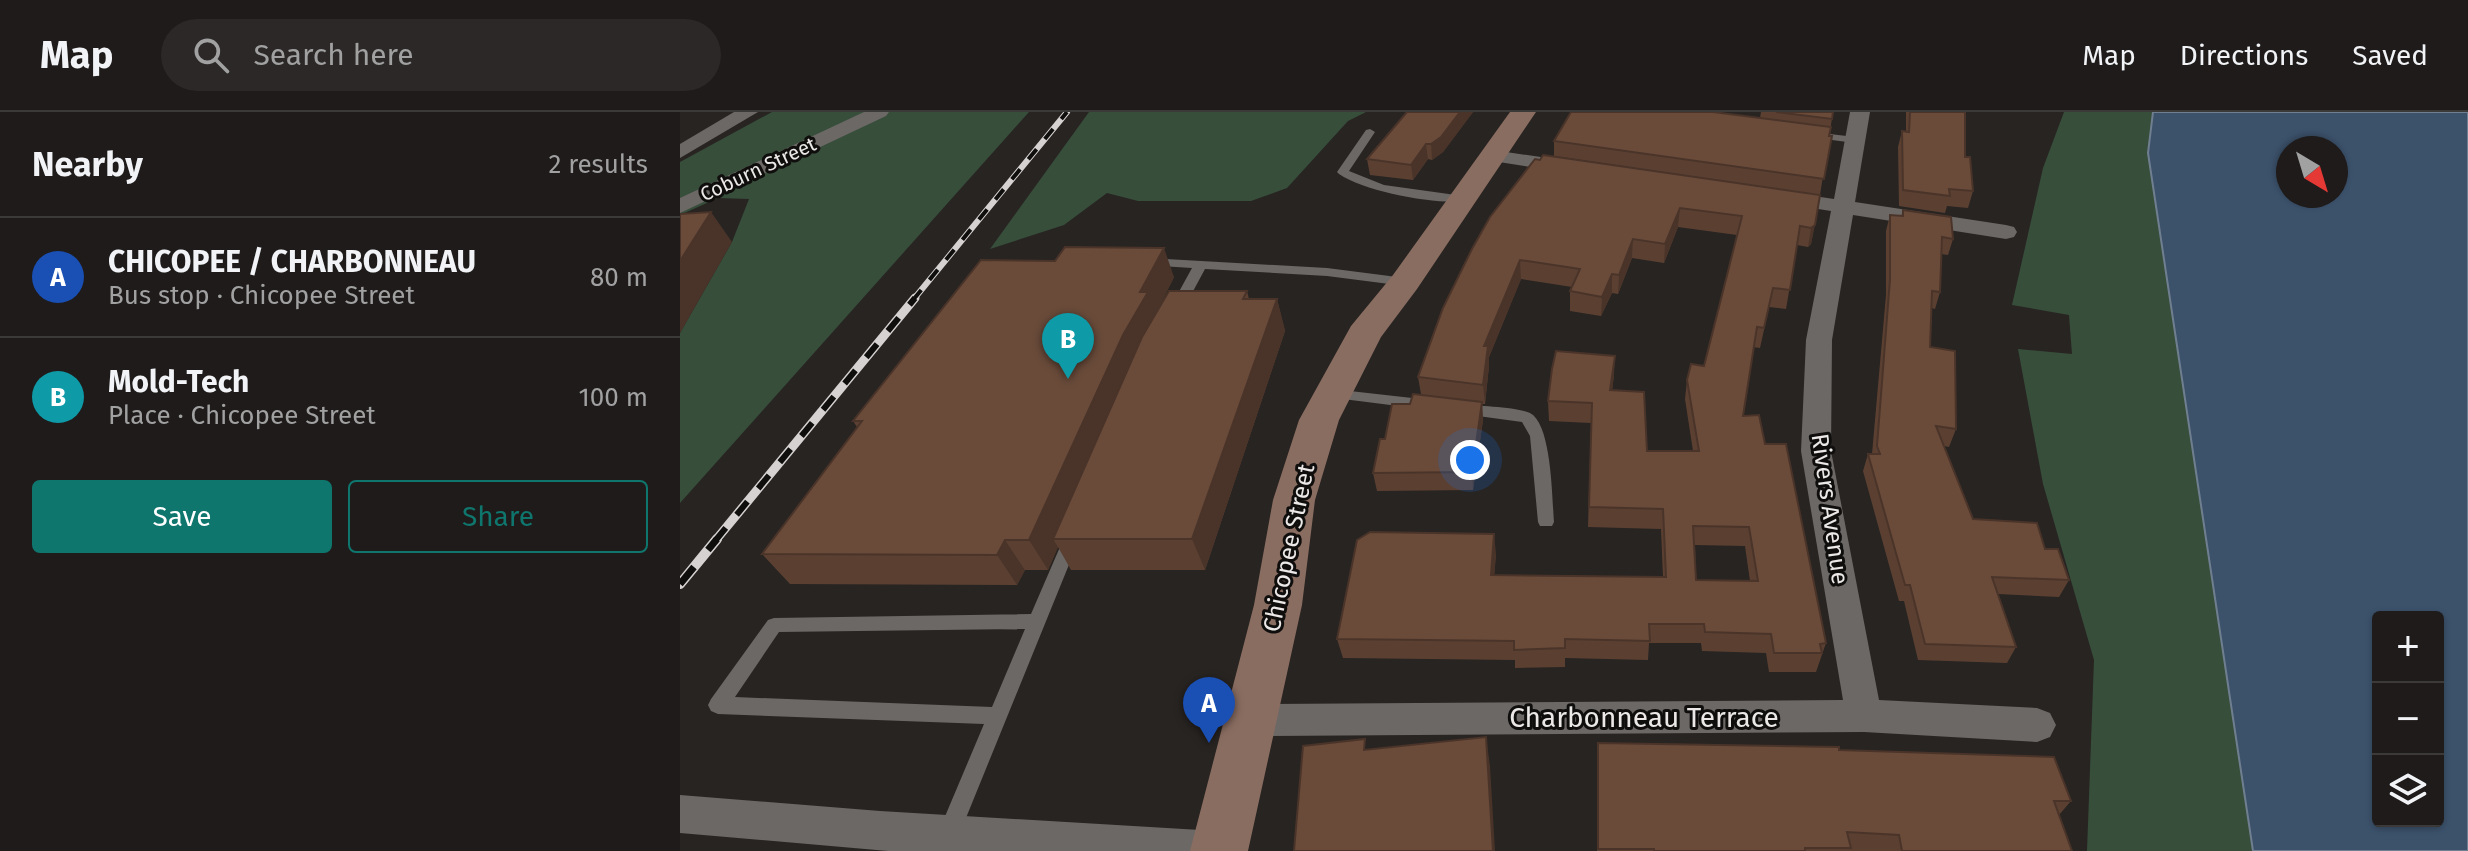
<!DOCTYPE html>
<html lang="en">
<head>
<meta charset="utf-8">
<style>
	body { margin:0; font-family:"Fira Sans",sans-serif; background:#2b2827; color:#f1f3f6 }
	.controls { position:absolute; right:24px; bottom:24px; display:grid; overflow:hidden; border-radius:8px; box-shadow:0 2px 6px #0004 }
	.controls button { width:72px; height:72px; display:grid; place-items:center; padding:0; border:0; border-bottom:2px solid #3c3939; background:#1e1b1a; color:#f1f3f6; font:40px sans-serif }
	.compass { position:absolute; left:1596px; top:24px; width:72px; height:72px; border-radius:50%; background:#1e1b1a; box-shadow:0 2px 6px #0004; rotate:142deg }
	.you { position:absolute; left:790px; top:348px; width:28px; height:28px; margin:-20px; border:6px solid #fff; border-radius:50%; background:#1a73e8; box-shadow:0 0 0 12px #1a73e833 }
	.badge { display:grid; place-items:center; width:52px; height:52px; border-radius:50%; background:#0f766e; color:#fff; font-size:26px; font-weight:700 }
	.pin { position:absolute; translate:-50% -66px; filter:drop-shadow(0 2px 4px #0008) }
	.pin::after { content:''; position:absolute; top:42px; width:28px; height:24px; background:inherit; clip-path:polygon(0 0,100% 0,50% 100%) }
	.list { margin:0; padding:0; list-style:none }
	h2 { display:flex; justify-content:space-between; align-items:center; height:104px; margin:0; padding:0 32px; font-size:34px }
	h2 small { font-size:26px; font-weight:400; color:#a1a1a2 }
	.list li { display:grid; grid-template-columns:52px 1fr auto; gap:24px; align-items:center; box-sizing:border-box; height:120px; padding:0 32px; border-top:2px solid #3c3939 }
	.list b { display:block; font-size:30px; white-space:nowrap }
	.list p { margin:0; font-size:26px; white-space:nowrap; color:#a1a1a2 }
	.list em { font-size:26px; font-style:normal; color:#a1a1a2 }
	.actions { display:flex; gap:16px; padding:24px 32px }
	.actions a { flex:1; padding:18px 0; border:2px solid #0f766e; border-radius:8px; text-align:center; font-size:28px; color:#0f766e }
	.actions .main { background:#0f766e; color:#fff }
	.icon { flex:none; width:44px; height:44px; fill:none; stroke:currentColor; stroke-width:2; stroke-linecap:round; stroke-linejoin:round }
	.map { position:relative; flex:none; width:1788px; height:739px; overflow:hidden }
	header { display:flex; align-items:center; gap:48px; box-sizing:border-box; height:112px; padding:0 40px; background:#1e1b1a; border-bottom:2px solid #3c3939 }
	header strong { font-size:38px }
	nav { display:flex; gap:44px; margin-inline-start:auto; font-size:28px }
	.search { width:560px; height:72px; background:#2b2827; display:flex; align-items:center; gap:20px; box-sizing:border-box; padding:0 28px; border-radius:44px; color:#a1a1a2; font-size:30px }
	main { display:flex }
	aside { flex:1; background:#1e1b1a }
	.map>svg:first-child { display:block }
	.green { fill:#374e3b }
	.water { fill:#3c526b; stroke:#707f90; stroke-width:2; fill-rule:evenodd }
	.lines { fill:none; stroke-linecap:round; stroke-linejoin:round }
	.lane { fill:#6c6866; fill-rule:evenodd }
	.street { fill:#6c6866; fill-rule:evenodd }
	.secondary { fill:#8a6d61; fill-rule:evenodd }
	.rail-far2-casing { stroke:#d5d2d1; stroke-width:6 }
	.rail-far1-casing { stroke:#d5d2d1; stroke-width:9 }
	.rail-casing { stroke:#d5d2d1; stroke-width:10 }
	.rail-far2 { stroke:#0f0e0d; stroke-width:4; stroke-dasharray:13; stroke-linecap:butt }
	.rail-far1 { stroke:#0f0e0d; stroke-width:6; stroke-dasharray:17; stroke-linecap:butt }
	.rail { stroke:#0f0e0d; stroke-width:7; stroke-dasharray:22; stroke-linecap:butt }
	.wall { fill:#5b4032; fill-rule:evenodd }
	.shaded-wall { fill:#4a3429 }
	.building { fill:#6a4b3a; stroke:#4a3429; stroke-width:2; fill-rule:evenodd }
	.labels { text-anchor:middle; stroke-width:6; stroke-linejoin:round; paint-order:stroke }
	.far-street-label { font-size:20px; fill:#ebe8e7; stroke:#0f0e0d }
	.street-label { font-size:24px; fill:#ebe8e7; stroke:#0f0e0d }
	.near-street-label { font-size:28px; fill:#ebe8e7; stroke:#0f0e0d }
</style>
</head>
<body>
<header>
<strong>Map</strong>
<div class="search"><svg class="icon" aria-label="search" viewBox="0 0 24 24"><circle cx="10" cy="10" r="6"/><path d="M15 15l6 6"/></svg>Search here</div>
<nav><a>Map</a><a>Directions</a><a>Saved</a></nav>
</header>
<main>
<aside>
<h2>Nearby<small>2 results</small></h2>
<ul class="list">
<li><span class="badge" style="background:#1a4fb4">A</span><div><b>CHICOPEE / CHARBONNEAU</b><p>Bus stop · Chicopee Street</p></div><em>80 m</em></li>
<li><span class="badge" style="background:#0f9aa8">B</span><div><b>Mold-Tech</b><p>Place · Chicopee Street</p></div><em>100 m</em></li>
</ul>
<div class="actions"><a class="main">Save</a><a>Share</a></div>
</aside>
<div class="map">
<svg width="1788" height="739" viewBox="0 0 1788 739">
	<rect width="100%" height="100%" fill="#282422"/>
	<g class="green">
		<path d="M92 0H349L0 391V221L52 130 69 87 38 86 0 103V50Z"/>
		<path d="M409 0H686L668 9 607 76 571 89H458L427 81 384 113 310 137Z"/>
		<path d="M1384 0H1473L1468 41 1573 739H1407L1414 548 1363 372 1338 237 1392 242 1389 203 1332 193 1363 56Z"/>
	</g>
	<path class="water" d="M1473 0H1788V739H1573L1468 41ZM1608 36H1656V84H1608ZM1698 505H1758V709H1698Z"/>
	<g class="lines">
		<g class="lane">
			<path d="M690 17 695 20 669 59 704 73 783 84 787 85V89C755 93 686 80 659 62L657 60 686 18Z"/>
			<path d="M1133 20 1175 25 1180 28 1175 31 1129 25 1128 23Z"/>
			<path d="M468 146 647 156 725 166 731 170 725 174 647 164 525 157 504 196 497 200 490 196 512 156 464 153V147Z"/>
			<path d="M652 277 750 288 757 293 750 298 647 285 645 282Z"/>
			<path d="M781 292C797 294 838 295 850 301 872 312 872 387 874 410L872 414H860L858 410 850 324 842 310 776 301 774 297Z"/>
			<path d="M391 422 397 423 399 428 277 728 269 731 261 728 258 721 304 612 38 602 31 599 28 593 31 587 88 508 94 506 351 502 383 428 385 423ZM345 517 312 595 55 585 99 520Z"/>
		</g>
		<g class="street">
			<path d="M54 0H78L0 46V32Z"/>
			<path d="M184 0H209L206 4 0 101V86Z"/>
			<path d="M1170 0H1190L1175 90 1326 113 1334 115 1337 120 1334 125 1326 127 1173 103 1152 228 1151 339 1199 588 1357 596 1370 601 1376 613 1370 625 1357 630 1184 620 572 624 559 620 553 608 559 596 572 592 1163 588 1121 339 1126 228 1151 99 1100 91 1089 85 1100 79 1154 87Z"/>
			<path d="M813 38 894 50 904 56 894 62 806 48 803 44 806 40Z"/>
			<path d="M0 683 200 699 537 719 551 725 557 739H208L0 721Z"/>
		</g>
		<path class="secondary" d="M830 0H856L737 177 701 225 659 308 635 388 622 493 568 739H510L574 493 593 388 619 308 671 214 713 163Z"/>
		<defs>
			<path id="rail-far2" d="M233 188 387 0"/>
			<path id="rail-far1" d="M35 429 235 186"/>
			<path id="rail" d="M0 472 37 427"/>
		</defs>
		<use href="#rail-far2" class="rail-far2-casing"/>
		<use href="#rail-far1" class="rail-far1-casing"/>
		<use href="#rail" class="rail-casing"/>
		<use href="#rail-far2" class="rail-far2"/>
		<use href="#rail-far1" class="rail-far1"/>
		<use href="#rail" class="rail"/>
	</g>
	<g class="wall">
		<path d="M727 0H793L763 40 752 48 748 47 733 68 690 63 687 47Z"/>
		<path d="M1081 0H1153L1140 83 874 44V29L1080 6Z"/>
		<path d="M1226 0H1285V45L1293 79 1288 96 1267 94 1265 101 1219 94 1218 35 1222 19 1226 20Z"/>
		<path d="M1140 83 1131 132 1128 135 1117 133 1106 197 1089 195 1080 236 1073 235 1063 304 1085 332 1146 531 1136 560H1089L1086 541 1022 539 1021 531H969L968 548 885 546V555L835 556V548L663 546 657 527 816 442 814 463 983 465 981 417 908 415 911 311 869 309 868 289 934 263 932 278 967 339H1013L1005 287 1007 268 1024 254 1057 123 998 115 984 151 952 146 938 182 932 181 921 204 890 199V179L892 175 841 167 809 245V254L805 292H802L803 308 793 378 697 379 693 361 705 327 730 292 741 282 738 265 810 105ZM1015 433 1065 434 1070 469 1016 468Z"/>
		<path d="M1223 98 1273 127 1268 143 1261 142 1260 180 1255 197 1252 196 1250 235 1276 317 1269 335 1264 334 1293 407 1365 437 1389 468 1379 485 1318 482 1336 535 1327 551 1238 548 1224 489H1219L1183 359 1188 342H1192L1206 183V119L1210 103 1221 104Z"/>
		<path d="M375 149 494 165 476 201 567 179 569 187H597L605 219 525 458H391L378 435 368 458H345L337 473 110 472 82 442 177 315 173 309Z"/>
		<path d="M918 631 1159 638 1391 689 1379 703 1392 739H917Z"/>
	</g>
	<g class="shaded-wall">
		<path d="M780 0H793L763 40 752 48 751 32Z"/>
		<path d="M746 32 748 47 733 68 731 53Z"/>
		<path d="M1000 96 998 115 984 151 985 132Z"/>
		<path d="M31 100 52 130 0 221V149Z"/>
		<path d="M1135 113 1131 132 1128 135 1131 116Z"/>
		<path d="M953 127 952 146 938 182 939 163Z"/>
		<path d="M484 136 494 165 476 201 373 427 378 435 368 458 349 428 460 180Z"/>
		<path d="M840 148 841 167 809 245V254L805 292 803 273 804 234Z"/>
		<path d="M932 162V181L921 204 922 185Z"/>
		<path d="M597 187 605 219 525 458 512 427Z"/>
		<path d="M935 244 934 263 930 298V278Z"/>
		<path d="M802 290 803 308 793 378 792 360Z"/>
		<path d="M814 422 816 442 813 482 811 463Z"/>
		<path d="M325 428 345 458 337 473 317 443Z"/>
		<path d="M806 625 810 654 815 739H813Z"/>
	</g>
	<g class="building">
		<path d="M727 0H780L761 25 751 32H746L731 53 687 47Z"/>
		<path d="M891 0H1033L1151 15 1149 24H1152L1144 67 874 29Z"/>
		<path d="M1096 0H1153L1152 7Z"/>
		<path d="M1230 0H1285V45H1290L1293 79 1269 77 1270 84 1223 78 1222 19 1229 20Z"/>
		<path d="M863 43 1140 83 1135 113 1131 116 1120 114 1110 178 1093 176 1084 216 1077 215 1063 304 1079 303 1085 332H1106L1146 531 1140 532 1142 541H1094L1091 522 1025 520 1024 512H969L970 529 885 527V536L834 538V529L657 527 677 428 690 420 814 422 811 463 986 465 983 397 909 395 912 291 868 289 872 257 876 239 935 244 930 278 964 280 967 339H1019L1007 268 1011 252 1024 254 1062 104 1000 96 985 132 953 127 939 163 932 162 922 185 890 179 900 157 840 148 804 234H808L803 273 738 265 763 196 792 137 810 105 855 47 860 48ZM1013 414 1069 415 1078 469 1016 468Z"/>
		<path d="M1223 98 1271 105 1273 127 1262 125 1260 180 1252 179 1250 235 1275 239 1276 317 1256 314 1293 407 1357 411 1365 437H1378L1389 468 1312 465 1336 535 1245 532 1230 473H1225L1188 342H1200L1197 334 1210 167V103L1223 104Z"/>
		<path d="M31 100 0 149V102Z"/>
		<path d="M385 135 484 136 460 180H468L443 223 349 428H325L317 443 82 442 182 309H173L301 148 375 149Z"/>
		<path d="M489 179H567L563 187H597L512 427H373L462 225Z"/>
		<path d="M733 282 802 290 792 360 693 361 700 327H705L712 292H730Z"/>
		<path d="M806 625 813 739H614L623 634 685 627 684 638Z"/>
		<path d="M918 631 1159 635V638L1374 645 1391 689H1374L1392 739H1222L1219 723 1167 720 1171 736H1125V739H974V737H918Z"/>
	</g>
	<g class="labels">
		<g class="far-street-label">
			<text transform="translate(78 57) rotate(-25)" y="7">Coburn Street</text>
		</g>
		<g class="street-label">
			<text transform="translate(1150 397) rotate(82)" y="8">Rivers Avenue</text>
			<text transform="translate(609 436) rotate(-78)" y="8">Chicopee Street</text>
		</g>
		<g class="near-street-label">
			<text x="964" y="615">Charbonneau Terrace</text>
		</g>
	</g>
</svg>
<div class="controls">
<button>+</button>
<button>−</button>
<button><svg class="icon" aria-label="layers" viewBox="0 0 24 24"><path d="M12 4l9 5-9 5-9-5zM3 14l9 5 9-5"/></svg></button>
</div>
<svg class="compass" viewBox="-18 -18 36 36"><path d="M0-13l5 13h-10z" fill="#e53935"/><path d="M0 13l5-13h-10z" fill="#a1a1a2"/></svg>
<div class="you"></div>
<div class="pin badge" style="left:529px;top:631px;background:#1a4fb4">A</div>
<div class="pin badge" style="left:388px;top:267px;background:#0f9aa8">B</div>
</div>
</main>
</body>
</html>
